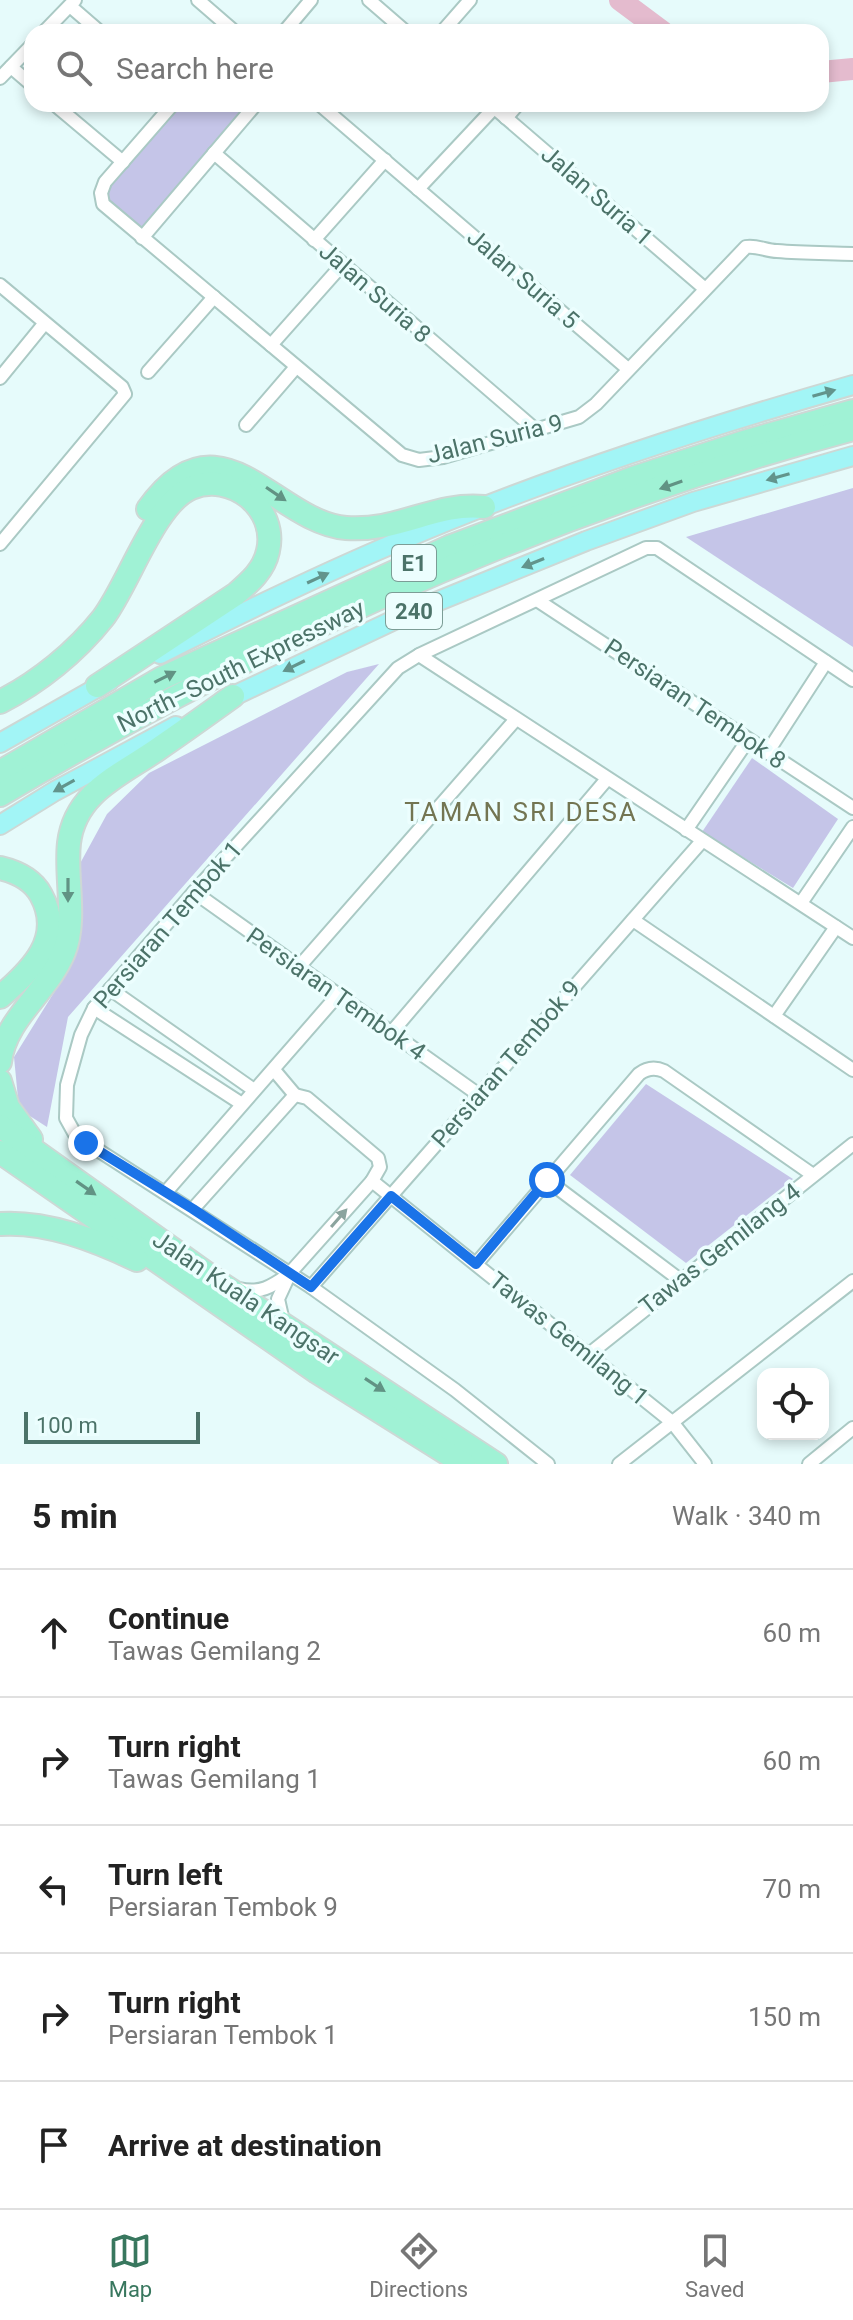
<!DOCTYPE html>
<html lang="en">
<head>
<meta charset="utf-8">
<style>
	body { margin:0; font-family:Roboto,sans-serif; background:#f6f6f6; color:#222 }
	.controls { position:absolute; right:24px; bottom:24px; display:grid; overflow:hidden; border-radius:16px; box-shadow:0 4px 12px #0003 }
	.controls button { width:72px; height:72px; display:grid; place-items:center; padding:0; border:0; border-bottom:2px solid #e0e0e0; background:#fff; color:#222; font:40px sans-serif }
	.scale { position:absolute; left:24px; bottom:20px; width:176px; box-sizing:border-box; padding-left:8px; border:4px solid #4c7369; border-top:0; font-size:22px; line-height:28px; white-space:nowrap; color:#4c7369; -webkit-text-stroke:6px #ecfefe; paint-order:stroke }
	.stop { position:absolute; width:24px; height:24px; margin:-18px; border:6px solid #1a73e8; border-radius:50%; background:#fff }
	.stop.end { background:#1a73e8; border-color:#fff; box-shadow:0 2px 8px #0008 }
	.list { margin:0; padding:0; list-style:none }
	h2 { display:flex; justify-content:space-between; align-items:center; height:104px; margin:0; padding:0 32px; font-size:34px }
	h2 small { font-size:26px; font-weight:400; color:#767676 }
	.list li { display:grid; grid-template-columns:52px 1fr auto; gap:24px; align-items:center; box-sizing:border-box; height:128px; padding:0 32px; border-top:2px solid #e0e0e0 }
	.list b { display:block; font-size:30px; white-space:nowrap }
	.list p { margin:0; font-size:26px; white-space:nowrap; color:#767676 }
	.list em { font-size:26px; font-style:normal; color:#767676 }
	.icon { flex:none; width:44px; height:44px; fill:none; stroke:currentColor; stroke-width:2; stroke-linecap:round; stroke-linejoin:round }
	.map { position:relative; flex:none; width:853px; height:1464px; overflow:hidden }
	.search { position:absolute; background:#fff; box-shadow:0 4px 12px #0003; left:24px; right:24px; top:24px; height:88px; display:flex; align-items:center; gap:20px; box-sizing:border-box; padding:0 28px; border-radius:24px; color:#767676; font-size:30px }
	.sheet { height:744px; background:#fff }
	nav { display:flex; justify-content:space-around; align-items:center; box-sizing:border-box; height:112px; border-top:2px solid #e0e0e0; background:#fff; font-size:22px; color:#767676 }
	nav a { display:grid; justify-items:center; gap:4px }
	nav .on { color:#38775e }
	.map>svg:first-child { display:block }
	.green { fill:#c5c5e8 }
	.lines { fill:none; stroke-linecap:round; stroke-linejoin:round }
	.river { stroke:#e4bbce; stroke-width:22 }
	.street-casing { stroke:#aac9c4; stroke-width:16 }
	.primary-casing { stroke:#cdd8d5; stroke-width:22 }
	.highway-casing { stroke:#cdd8d5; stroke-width:26 }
	.street { stroke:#fff; stroke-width:12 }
	.primary { stroke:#a2f5f6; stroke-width:18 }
	.highway { stroke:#a0f2d5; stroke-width:22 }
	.oneway { fill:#62948c }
	.oneway2 { fill:#619384 }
	.oneway3 { fill:#8ba49e }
	.route { stroke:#1a73e8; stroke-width:10 }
	.labels { text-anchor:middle; stroke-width:7; stroke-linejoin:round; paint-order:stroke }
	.shield { fill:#ecfefe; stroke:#7c9d96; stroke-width:2 }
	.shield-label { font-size:22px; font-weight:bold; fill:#4c7369 }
	.street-label { font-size:24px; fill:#4c7369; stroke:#ecfefe }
	.neighbourhood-label { font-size:26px; letter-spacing:2px; fill:#737552; stroke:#ecfefe }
</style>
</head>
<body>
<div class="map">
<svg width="853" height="1464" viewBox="0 0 853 1464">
	<rect width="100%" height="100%" fill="#e6fbfb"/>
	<g class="green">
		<path d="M177 104H248L142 228 106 201 109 181Z"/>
		<path d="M853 488V647L686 537Z"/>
		<path d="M379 664 68 1017 47 1127 19 1109 14 1057 58 986 79 935 77 869 107 814 149 773 347 672Z"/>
		<path d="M752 758 838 819 793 888 702 832Z"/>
		<path d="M646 1084 793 1179 686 1263 570 1175Z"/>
	</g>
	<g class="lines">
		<g class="river">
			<path d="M620 0 663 32"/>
			<path d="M821 72 853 69"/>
		</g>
		<defs>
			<g id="street">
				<path d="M198 0 235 32"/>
				<path d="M369 0 406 32"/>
				<path d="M70 6 100 32"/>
				<path d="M44 32 75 0"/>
				<path d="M284 32 311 0"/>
				<path d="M442 32 470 0"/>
				<path d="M11 67 32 85"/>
				<path d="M0 78 32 45"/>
				<path d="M54 104 123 162"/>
				<path d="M173 104 105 182 101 193 103 204 402 455 419 460 443 457 579 417 596 404 746 247C757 245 766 251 777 251 802 253 828 253 853 254"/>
				<path d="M319 104 628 369"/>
				<path d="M490 104 704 288"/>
				<path d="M506 118 518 104"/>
				<path d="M214 153 537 431"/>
				<path d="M418 189 494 108"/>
				<path d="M142 238 256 104"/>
				<path d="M314 240 385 160"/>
				<path d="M0 285 122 387 125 394 0 544"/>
				<path d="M271 345 342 265"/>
				<path d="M148 372 214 297"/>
				<path d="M0 378 44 324"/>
				<path d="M246 425 296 367"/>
				<path d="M537 600 853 808"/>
				<path d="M419 655 853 938"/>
				<path d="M767 753 826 662"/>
				<path d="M686 830 748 740"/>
				<path d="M194 892 479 1095"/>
				<path d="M801 903 853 827"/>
				<path d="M633 920 853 1070"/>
				<path d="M298 968 516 719"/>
				<path d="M110 989 254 1090"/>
				<path d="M94 1008 242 1104"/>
				<path d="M774 1016 836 927"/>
				<path d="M391 1033 607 779"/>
				<path d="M274 1070 295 1095"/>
				<path d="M547 1180 680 1280"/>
				<path d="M166 1192 337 996"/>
				<path d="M193 1209 295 1095 307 1098 378 1158 380 1167 372 1181"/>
				<path d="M476 1264 639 1074C647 1068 655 1067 664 1071L813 1175"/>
				<path d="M311 1287 702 841"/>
				<path d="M239 1289C260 1294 271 1287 288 1275"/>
				<path d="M283 1321 278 1299 290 1273 372 1181 672 1422 705 1464"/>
				<path d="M588 1355 853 1144"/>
				<path d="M548 1464 455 1390 311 1287 76 1136 66 1118 67 1085 81 1035 94 1008 194 892 398 668 419 655 646 548H657L853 680"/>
				<path d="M619 1464 853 1281"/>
				<path d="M809 1464 853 1428"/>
			</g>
			<g id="primary">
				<path d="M160 654C237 615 315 577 395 543 543 479 698 429 853 385"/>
				<path d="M223 701 409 613 586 541 693 502 853 456"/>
				<path d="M0 743 109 681"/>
				<path d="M0 825 55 791 176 726"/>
			</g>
			<g id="highway">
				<path d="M148 509C220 408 274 522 346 528 399 532 435 502 484 507"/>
				<path d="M0 702C39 682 76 652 103 618 129 584 154 504 191 488 231 471 278 508 268 551 264 570 250 582 236 594L97 686"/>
				<path d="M0 772 162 678 449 547 633 478 747 441 853 411"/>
				<path d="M0 795C267 637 553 509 853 429"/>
				<path d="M0 868C17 872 33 880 41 895 65 938 31 971 0 997"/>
				<path d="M0 1062C5 1018 48 992 64 952 77 919 65 877 69 843 75 792 121 775 158 749 183 732 208 714 233 696"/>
				<path d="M0 1081 8 1107 31 1139"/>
				<path d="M0 1126 220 1283 496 1464"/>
				<path d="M0 1152 317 1372 464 1464"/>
				<path d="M0 1224C47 1221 95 1240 137 1260"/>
			</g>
		</defs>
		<use href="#street" class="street-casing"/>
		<use href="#primary" class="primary-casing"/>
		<use href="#highway" class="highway-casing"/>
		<use href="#street" class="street"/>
		<use href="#primary" class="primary"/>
		<use href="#highway" class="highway"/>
	</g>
	<defs><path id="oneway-solid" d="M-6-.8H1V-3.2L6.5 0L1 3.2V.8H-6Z" transform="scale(2)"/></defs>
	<g class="oneway">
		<use href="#oneway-solid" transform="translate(824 393) rotate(-16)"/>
		<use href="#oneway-solid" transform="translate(778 477) rotate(164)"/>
		<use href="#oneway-solid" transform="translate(533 563) rotate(158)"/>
		<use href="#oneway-solid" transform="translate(318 578) rotate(-25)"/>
		<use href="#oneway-solid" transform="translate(294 666) rotate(154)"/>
		<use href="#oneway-solid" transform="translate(64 786) rotate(151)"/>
	</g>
	<g class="oneway2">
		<use href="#oneway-solid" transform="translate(671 485) rotate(161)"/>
		<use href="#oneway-solid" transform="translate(276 494) rotate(34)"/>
		<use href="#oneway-solid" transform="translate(165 677) rotate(-27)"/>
		<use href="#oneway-solid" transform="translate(68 890) rotate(90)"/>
		<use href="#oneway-solid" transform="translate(86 1188) rotate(35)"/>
		<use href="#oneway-solid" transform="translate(375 1385) rotate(33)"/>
	</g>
	<use class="oneway3" href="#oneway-solid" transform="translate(339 1218) rotate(-49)"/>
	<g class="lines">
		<path class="route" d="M86 1143 193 1209 311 1287 391 1196 476 1264 547 1180"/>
	</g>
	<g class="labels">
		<g class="shield">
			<rect x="392" y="545" width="44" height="36" rx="6"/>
			<rect x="386" y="593" width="56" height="36" rx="6"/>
		</g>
		<g class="shield-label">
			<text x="414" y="571">E1</text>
			<text x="414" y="619">240</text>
		</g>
		<g class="street-label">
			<text transform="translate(597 196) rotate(41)" y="8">Jalan Suria 1</text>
			<text transform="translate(523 279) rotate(41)" y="8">Jalan Suria 5</text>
			<text transform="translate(375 293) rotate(41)" y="8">Jalan Suria 8</text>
			<text transform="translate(495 439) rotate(-14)" y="8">Jalan Suria 9</text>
			<text transform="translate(241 666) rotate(-26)" y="8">North–South Expressway</text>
			<text transform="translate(695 704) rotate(34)" y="8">Persiaran Tembok 8</text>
			<text transform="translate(168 925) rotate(-49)" y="8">Persiaran Tembok 1</text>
			<text transform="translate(336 994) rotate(35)" y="8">Persiaran Tembok 4</text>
			<text transform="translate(506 1064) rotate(-49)" y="8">Persiaran Tembok 9</text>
			<text transform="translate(720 1249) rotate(-38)" y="8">Tawas Gemilang 4</text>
			<text transform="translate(246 1298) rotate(34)" y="8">Jalan Kuala Kangsar</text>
			<text transform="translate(569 1339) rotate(39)" y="8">Tawas Gemilang 1</text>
		</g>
		<g class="neighbourhood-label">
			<text x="521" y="821">TAMAN SRI DESA</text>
		</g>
	</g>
</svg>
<div class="controls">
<button><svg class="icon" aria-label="locate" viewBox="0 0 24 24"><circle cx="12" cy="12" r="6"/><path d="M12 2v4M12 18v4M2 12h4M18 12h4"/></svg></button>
</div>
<div class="scale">100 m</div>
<div class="stop" style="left:547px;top:1180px"></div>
<div class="stop end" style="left:86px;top:1143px"></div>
<div class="search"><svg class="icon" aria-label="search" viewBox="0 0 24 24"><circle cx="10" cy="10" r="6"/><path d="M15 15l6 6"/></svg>Search here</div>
</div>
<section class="sheet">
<h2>5 min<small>Walk · 340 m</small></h2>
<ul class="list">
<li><svg class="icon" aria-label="ahead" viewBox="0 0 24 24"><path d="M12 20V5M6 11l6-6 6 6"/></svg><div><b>Continue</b><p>Tawas Gemilang 2</p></div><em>60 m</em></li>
<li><svg class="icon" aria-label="right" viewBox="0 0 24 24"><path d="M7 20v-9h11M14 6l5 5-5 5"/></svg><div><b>Turn right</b><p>Tawas Gemilang 1</p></div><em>60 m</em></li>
<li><svg class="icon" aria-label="left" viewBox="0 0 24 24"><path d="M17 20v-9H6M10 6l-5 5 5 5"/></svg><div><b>Turn left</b><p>Persiaran Tembok 9</p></div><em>70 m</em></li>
<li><svg class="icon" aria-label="right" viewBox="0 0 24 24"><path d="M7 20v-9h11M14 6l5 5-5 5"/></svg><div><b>Turn right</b><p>Persiaran Tembok 1</p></div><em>150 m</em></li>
<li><svg class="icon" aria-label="arrive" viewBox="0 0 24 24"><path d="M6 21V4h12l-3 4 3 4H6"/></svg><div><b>Arrive at destination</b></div></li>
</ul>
</section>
<nav>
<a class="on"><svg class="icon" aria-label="map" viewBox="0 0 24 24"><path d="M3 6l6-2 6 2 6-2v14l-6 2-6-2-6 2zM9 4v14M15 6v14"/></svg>Map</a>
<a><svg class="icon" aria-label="directions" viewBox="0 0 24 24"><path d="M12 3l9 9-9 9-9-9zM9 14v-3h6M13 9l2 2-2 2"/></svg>Directions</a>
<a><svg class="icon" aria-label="saved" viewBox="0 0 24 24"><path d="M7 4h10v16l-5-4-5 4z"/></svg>Saved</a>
</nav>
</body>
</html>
